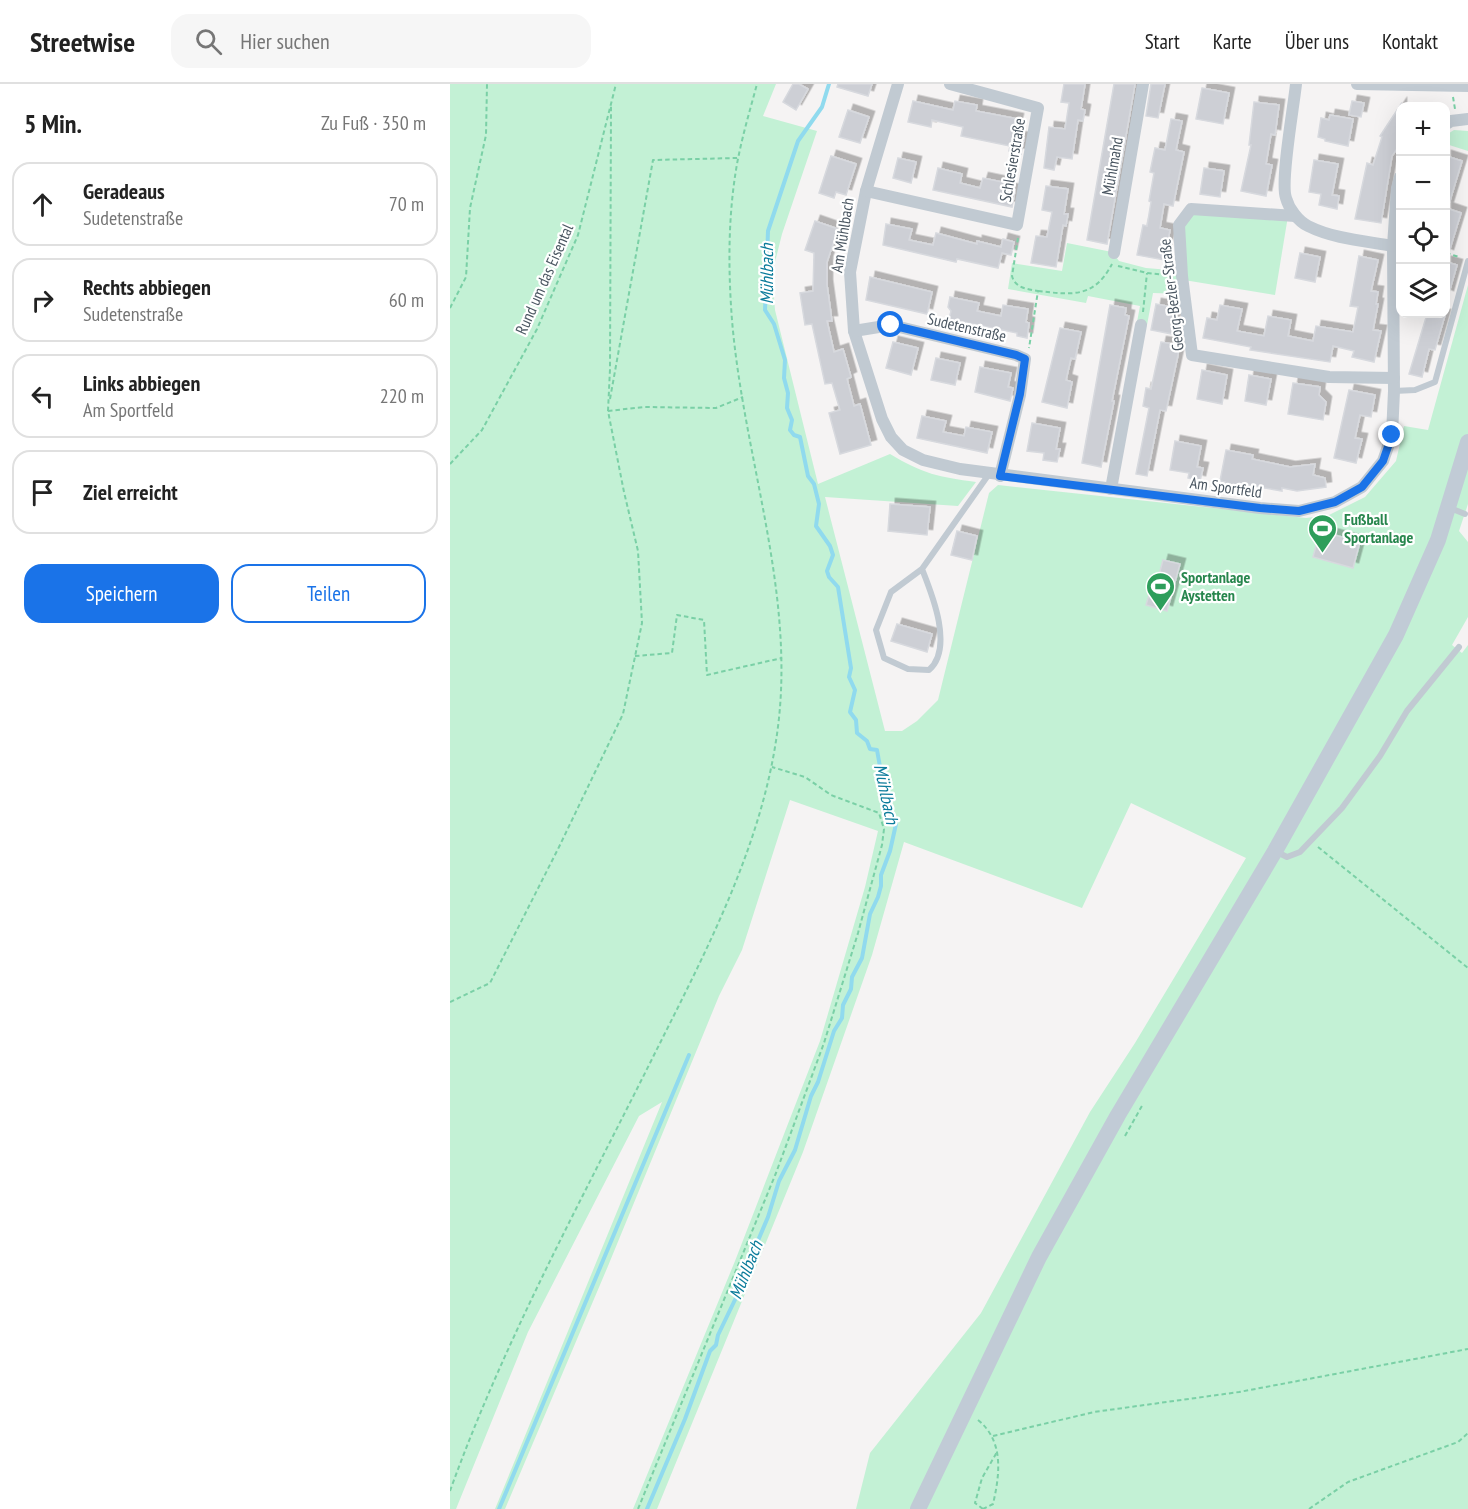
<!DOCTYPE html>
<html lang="de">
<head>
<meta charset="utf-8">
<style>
	body { margin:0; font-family:"PT Sans Narrow",sans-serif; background:#f6f6f6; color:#222 }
	.controls { position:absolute; right:18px; top:18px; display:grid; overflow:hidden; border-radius:12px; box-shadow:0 6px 24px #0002 }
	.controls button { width:54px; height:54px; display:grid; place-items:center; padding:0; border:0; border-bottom:2px solid #e0e0e0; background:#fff; color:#222; font:30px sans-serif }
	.stop { position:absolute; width:18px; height:18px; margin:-14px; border:4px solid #1a73e8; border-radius:50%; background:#fff }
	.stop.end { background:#1a73e8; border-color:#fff; box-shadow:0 2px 6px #0008 }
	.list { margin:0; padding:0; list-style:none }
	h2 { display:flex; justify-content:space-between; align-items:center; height:78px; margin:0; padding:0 24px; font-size:26px }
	h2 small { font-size:20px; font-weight:400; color:#767676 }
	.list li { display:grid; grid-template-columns:39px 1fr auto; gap:18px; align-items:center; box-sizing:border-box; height:84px; margin:0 12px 12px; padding:0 12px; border:2px solid #e0e0e0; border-radius:18px }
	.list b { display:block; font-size:22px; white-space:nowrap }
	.list p { margin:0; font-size:20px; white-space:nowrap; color:#767676 }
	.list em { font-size:20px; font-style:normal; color:#767676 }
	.actions { display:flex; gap:12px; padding:18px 24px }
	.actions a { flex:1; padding:14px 0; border:2px solid #1a73e8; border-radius:18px; text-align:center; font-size:21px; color:#1a73e8 }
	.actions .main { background:#1a73e8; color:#fff }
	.icon { flex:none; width:33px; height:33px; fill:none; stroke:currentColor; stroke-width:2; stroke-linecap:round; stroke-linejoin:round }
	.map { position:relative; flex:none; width:1018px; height:1425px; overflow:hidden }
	header { display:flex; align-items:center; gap:36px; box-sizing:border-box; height:84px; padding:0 30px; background:#fff; border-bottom:2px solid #e0e0e0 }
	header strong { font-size:28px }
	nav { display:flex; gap:33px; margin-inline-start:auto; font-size:21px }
	.search { width:420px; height:54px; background:#f6f6f6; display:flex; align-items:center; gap:15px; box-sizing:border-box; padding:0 21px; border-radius:18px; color:#767676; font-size:22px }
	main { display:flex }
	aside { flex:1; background:#fff }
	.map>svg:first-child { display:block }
	.green { fill:#c3f1d5 }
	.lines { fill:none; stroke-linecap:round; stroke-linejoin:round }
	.stream { stroke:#90daee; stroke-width:4 }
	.building { fill:#cdcfd5; stroke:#d7d9de; stroke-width:1.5; filter:url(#shadow) }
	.path { stroke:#7ad0a6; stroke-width:2; stroke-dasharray:4.5 3; stroke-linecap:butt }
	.lane { stroke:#c1cad2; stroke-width:6 }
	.street { stroke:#c1cad2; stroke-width:12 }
	.secondary { stroke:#c1cbd6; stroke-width:16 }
	.route { stroke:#1a73e8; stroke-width:8 }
	.labels { text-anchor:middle; stroke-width:4.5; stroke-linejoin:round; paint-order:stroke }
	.street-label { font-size:16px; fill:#4a5661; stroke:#fff }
	.leisure-label { font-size:16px; font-weight:bold; fill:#27864d; stroke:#fff; text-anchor:start }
	.water-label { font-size:18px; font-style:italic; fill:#0c7c9b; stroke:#fff }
</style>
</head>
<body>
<header>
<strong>Streetwise</strong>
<div class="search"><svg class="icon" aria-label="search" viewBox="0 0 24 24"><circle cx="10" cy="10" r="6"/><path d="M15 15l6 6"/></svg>Hier suchen</div>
<nav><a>Start</a><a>Karte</a><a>Über uns</a><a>Kontakt</a></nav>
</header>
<main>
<aside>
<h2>5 Min.<small>Zu Fuß · 350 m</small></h2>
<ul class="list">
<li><svg class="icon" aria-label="ahead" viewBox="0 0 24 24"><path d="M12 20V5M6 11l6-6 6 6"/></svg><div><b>Geradeaus</b><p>Sudetenstraße</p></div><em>70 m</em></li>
<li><svg class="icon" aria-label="right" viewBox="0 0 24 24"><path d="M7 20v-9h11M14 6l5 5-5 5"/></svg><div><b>Rechts abbiegen</b><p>Sudetenstraße</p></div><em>60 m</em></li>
<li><svg class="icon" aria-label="left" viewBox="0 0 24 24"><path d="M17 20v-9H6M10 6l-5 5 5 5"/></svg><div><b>Links abbiegen</b><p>Am Sportfeld</p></div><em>220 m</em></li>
<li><svg class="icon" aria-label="arrive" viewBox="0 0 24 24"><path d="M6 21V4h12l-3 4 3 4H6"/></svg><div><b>Ziel erreicht</b></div></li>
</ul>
<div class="actions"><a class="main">Speichern</a><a>Teilen</a></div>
</aside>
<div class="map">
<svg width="1018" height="1425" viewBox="0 0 1018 1425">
	<defs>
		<filter id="shadow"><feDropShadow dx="5.5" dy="-5.5" stdDeviation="0" flood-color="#0004"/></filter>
	</defs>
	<rect width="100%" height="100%" fill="#f5f3f3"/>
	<g class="green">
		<path d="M0 0H326L313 32 367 47 332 150 322 190 325 226 368 400 440 370C473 390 489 393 526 398L508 422 375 413 435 647H452L467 637 488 616 539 409 548 401 856 434 879 431 915 413 946 377 954 342 978 346 1018 201V420L1009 447 1018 458V533L1002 561 1012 569 1018 561V1425H406L420 1369 531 1229 640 1028 685 959 796 774 681 719 632 824 454 758 422 871 353 1068 207 1425H183L285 1177 370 957 415 803 428 747 340 716 292 866 269 912 158 1182 55 1425H45L212 1018 189 1032 78 1248 6 1425H0Z"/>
		<path d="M1004 46 1018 47V67L996 60V51Z"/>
		<path d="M742 125 838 132 825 211 734 196 730 141Z"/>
		<path d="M617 159 662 168 669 177 696 184 732 187 733 210 703 209 697 241 687 238 690 222 638 212 636 219 558 205 562 179 612 187Z"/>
	</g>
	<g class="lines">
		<g class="stream">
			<path d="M49 1425 239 971"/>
			<path d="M197 1425 235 1335 260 1267 266 1261 268 1251 295 1195 301 1173 318 1133 329 1097 345 1066 361 1012 368 998 384 947 392 934 393 921 401 905 402 893 412 874 420 830 428 813 431 802V791L440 767 446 740 436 716 427 666 420 665 417 657 407 649 406 636 400 628 405 606 399 593 401 584 388 503 379 493 377 487 383 471 380 462 366 442 369 420 364 400 358 392 350 353 344 351 340 346 342 336 337 324 338 309 334 294 335 276 324 240 315 226 318 147 348 57 372 23 379 0"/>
		</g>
	</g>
	<g class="building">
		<path d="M343 0H349L358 5 346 26 333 18Z"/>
		<path d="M388 0H422L418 12 387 3Z"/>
		<path d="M614 0H635L631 25 635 26 633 37 628 36 622 75 607 73 604 86 594 84 599 43 615 45 619 19 611 18Z"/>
		<path d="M664 0H685L657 160 637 156Z"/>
		<path d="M701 0H715L708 34 696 32Z"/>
		<path d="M752 4 779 9 773 40 746 35Z"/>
		<path d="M463 17 503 26 505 17 527 21 526 27 568 35 564 52 574 54 571 70 559 67 560 62 511 52 513 43 482 36 481 43 458 38Z"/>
		<path d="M902 17 914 19 911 33 899 31Z"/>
		<path d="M804 18 829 21 825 51 821 50 816 80 822 81 816 112 791 107 801 61H799Z"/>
		<path d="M951 20V59L942 72 931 139 905 135 917 79 923 81 932 53 930 52Z"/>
		<path d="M398 26 419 33 410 59 389 53Z"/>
		<path d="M880 31 903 35 898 62 875 57V55L868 53 871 34 879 36Z"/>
		<path d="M721 35 732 37 726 66 734 68 723 122 714 120 710 144 720 146 714 176 687 171 693 141 697 142 701 118 699 117 704 89 700 88 705 64 715 66Z"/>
		<path d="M381 72 406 80 396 111 386 108 384 114 369 109Z"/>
		<path d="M996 72 1012 77 998 123H996Z"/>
		<path d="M448 74 466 78 461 99 443 94Z"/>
		<path d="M864 76 888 80 882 111 889 112 887 125 869 121 871 110 859 108Z"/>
		<path d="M488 84 512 90 510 99 530 104 533 94 557 99 556 104 565 106 562 123 483 106Z"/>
		<path d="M754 84 774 87 770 113 750 110Z"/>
		<path d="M596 102 618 105 614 130H618L616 142 613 141 606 183 581 179 586 152 597 153 602 128 592 126Z"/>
		<path d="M996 124 1011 129 998 171 996 170Z"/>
		<path d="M365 137 388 145 377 178V201L382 237H377L384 268 393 265 401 293 397 295 404 322 410 320 421 361 390 370 379 329 390 326 382 299 375 300 362 240 355 241 350 209 363 207 364 169 355 166Z"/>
		<path d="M436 140 462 145 459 156 483 161 486 149 527 160V157L551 163 553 155 564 158 561 171 552 169 548 184 507 175 506 178 433 161Z"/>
		<path d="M850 169 870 173 865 198 845 194Z"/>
		<path d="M909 172 928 176 921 207 928 208 926 220H928L923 246 931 247 924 278 902 273 904 267 883 262 880 278 800 266 801 263 753 254 757 234 767 236 770 221 792 225 787 247 814 252 818 232 841 236 838 252 863 257 866 242 903 248 908 223 900 222Z"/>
		<path d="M996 178 1007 181 998 212 996 211Z"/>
		<path d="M420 193 482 208 477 230 416 216Z"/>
		<path d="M500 213 529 219 527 227 551 232 553 221 578 225 576 238 579 239 577 254 567 252V249L499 235 501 227 498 223Z"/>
		<path d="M706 220 727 224 722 250 701 246Z"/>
		<path d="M660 221 676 224 675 231 679 232 662 317H664L651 383 632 379Z"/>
		<path d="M977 230 995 231 985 266 979 265 972 293 959 290Z"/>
		<path d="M610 244 631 248 625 275 621 274 616 296 622 298 617 324 592 318Z"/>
		<path d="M443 258 468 264 461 291 436 284Z"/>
		<path d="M711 258 729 261 728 271 716 327 710 326 697 392 686 390 699 324 693 322 696 304 701 305Z"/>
		<path d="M486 274 510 279 505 301 481 296Z"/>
		<path d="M530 283 561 289 558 303 563 304 560 317 525 308Z"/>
		<path d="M752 286 777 291 772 320 747 315Z"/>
		<path d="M799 291 821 295 816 321 795 317Z"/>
		<path d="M843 299 870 303 869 311 876 318 873 336 838 330Z"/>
		<path d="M899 306 925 311 921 333 910 331 905 354 912 355 906 379 884 374Z"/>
		<path d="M472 332 496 337 493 348 514 352 516 343 542 348 537 369 467 354Z"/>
		<path d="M582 339 610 344 606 365H610L607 378 593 376 594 369 577 367Z"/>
		<path d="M725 357 751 362 747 383 753 384 750 397 738 394 739 389 720 386Z"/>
		<path d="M776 366 803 371 802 375 840 383 865 380 863 391 875 394 876 403 847 407 832 404V407L797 401 796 406 774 401 775 398 770 397Z"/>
		<path d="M440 420 480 423 477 451 438 447Z"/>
		<path d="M507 447 527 452 522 476 501 471Z"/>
		<path d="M870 447 910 458 903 484 863 473Z"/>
		<path d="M713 476 730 480 717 527 696 521 702 501 706 502Z"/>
		<path d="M447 540 482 550 477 568 441 557Z"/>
	</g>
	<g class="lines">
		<g class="path">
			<path d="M1003 13 1005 25"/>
			<path d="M568 154 562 192C565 204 577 205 588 207L579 264"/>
			<path d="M996 169 1009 173"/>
			<path d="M668 182 697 189 718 191"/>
			<path d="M588 207C623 211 644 214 662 180"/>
			<path d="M0 224 16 193 20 124 36 51 37 0"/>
			<path d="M693 228 697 189"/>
			<path d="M160 315 203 76 287 74"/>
			<path d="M158 327 194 323 266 324 293 313"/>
			<path d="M0 380 32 346 87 245 128 151 166 0"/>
			<path d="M185 572 222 569 227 531 254 536 257 591 332 574"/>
			<path d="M868 763 1018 884"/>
			<path d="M0 918 40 899 109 763 173 630 192 539 188 467 174 408 158 327 160 285 161 22"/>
			<path d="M675 1052 693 1020"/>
			<path d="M528 1336C554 1357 550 1390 543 1420L533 1425"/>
			<path d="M543 1352 644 1328 789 1308 1018 1265"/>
			<path d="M0 1407C54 1257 131 1117 202 975 256 867 316 756 329 634 343 500 293 369 282 236 278 184 278 131 287 80 292 53 300 26 307 0"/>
			<path d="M188 1425 326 1089 374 959 408 849 432 761 434 745 429 729 381 711 355 693 322 683"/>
			<path d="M533 1425 525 1419 532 1394 547 1368"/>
			<path d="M859 1425 898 1398 1008 1358 1018 1349"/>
		</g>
		<g class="lane">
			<path d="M944 307 965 306 985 298 1018 177"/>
			<path d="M1000 424 1015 430"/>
			<path d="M472 485C482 510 504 564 479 586L458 585 434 574 426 546 441 508 472 485 539 390"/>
			<path d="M825 767 837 773 850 768 892 724 930 672 957 627 1009 563"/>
		</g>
		<g class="street">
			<path d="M448 0 416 107 400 188 404 247 432 335 441 353 453 366 473 376 510 385 810 424 849 427 885 418 912 403 933 377 942 351 944 307 943 162 947 104 950 93"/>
			<path d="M846 0C844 21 830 98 836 114 839 125 848 137 858 142 884 155 915 157 943 162"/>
			<path d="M907 0 1018 2"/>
			<path d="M996 40 1001 37 1018 35"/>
			<path d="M416 107 567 141 588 24 500 0"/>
			<path d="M845 132 741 125 729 141 732 192 742 271 879 293 944 294"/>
			<path d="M664 169 693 0"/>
			<path d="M404 247 441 241 566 271 575 275 570 311 550 392"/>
			<path d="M661 405 691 241"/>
		</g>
		<path class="secondary" d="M468 1425 589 1173 668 1031 825 767 946 551 988 456 1018 358"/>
	</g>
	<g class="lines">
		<path class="route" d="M441 241 566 271 575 275 570 310 550 392 810 424 849 427 885 418 912 403 933 377 942 351"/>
	</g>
	<defs>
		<symbol id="stadium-pin" viewBox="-11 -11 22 30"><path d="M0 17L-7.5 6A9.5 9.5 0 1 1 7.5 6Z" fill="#2e9e5b" stroke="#fff"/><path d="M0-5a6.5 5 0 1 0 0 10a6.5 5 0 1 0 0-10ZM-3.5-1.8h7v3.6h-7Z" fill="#fff"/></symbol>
	</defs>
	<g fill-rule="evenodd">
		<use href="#stadium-pin" x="856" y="428" width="33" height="45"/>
		<use href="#stadium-pin" x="694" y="486" width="33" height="45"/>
	</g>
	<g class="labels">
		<g class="street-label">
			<text transform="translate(562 76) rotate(-80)" y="6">Schlesierstraße</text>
			<text transform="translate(662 82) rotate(-80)" y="6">Mühlmahd</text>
			<text transform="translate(392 151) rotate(-81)" y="6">Am Mühlbach</text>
			<text transform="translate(94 195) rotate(-66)" y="6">Rund um das Eisental</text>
			<text transform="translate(721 211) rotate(-97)" y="6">Georg-Bezler-Straße</text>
			<text transform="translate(517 243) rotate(13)" y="6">Sudetenstraße</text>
			<text transform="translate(776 403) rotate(8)" y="6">Am Sportfeld</text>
		</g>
		<g class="leisure-label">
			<text x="894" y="441">Fußball<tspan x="894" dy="18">Sportanlage</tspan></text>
			<text x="731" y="499">Sportanlage<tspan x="731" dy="18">Aystetten</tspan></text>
		</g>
		<g class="water-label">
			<text transform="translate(317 190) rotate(-90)" y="6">Mühlbach</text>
			<text transform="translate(436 710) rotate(78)" y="6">Mühlbach</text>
			<text transform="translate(296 1186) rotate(-68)" y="6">Mühlbach</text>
		</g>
	</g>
</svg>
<div class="controls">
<button>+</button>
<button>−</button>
<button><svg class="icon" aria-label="locate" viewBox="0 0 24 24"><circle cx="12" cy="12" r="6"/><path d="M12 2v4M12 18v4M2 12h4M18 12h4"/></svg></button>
<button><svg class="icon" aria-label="layers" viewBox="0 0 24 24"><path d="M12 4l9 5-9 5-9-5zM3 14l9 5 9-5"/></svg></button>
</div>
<div class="stop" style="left:441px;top:241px"></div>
<div class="stop end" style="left:942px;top:351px"></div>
</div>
</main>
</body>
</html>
